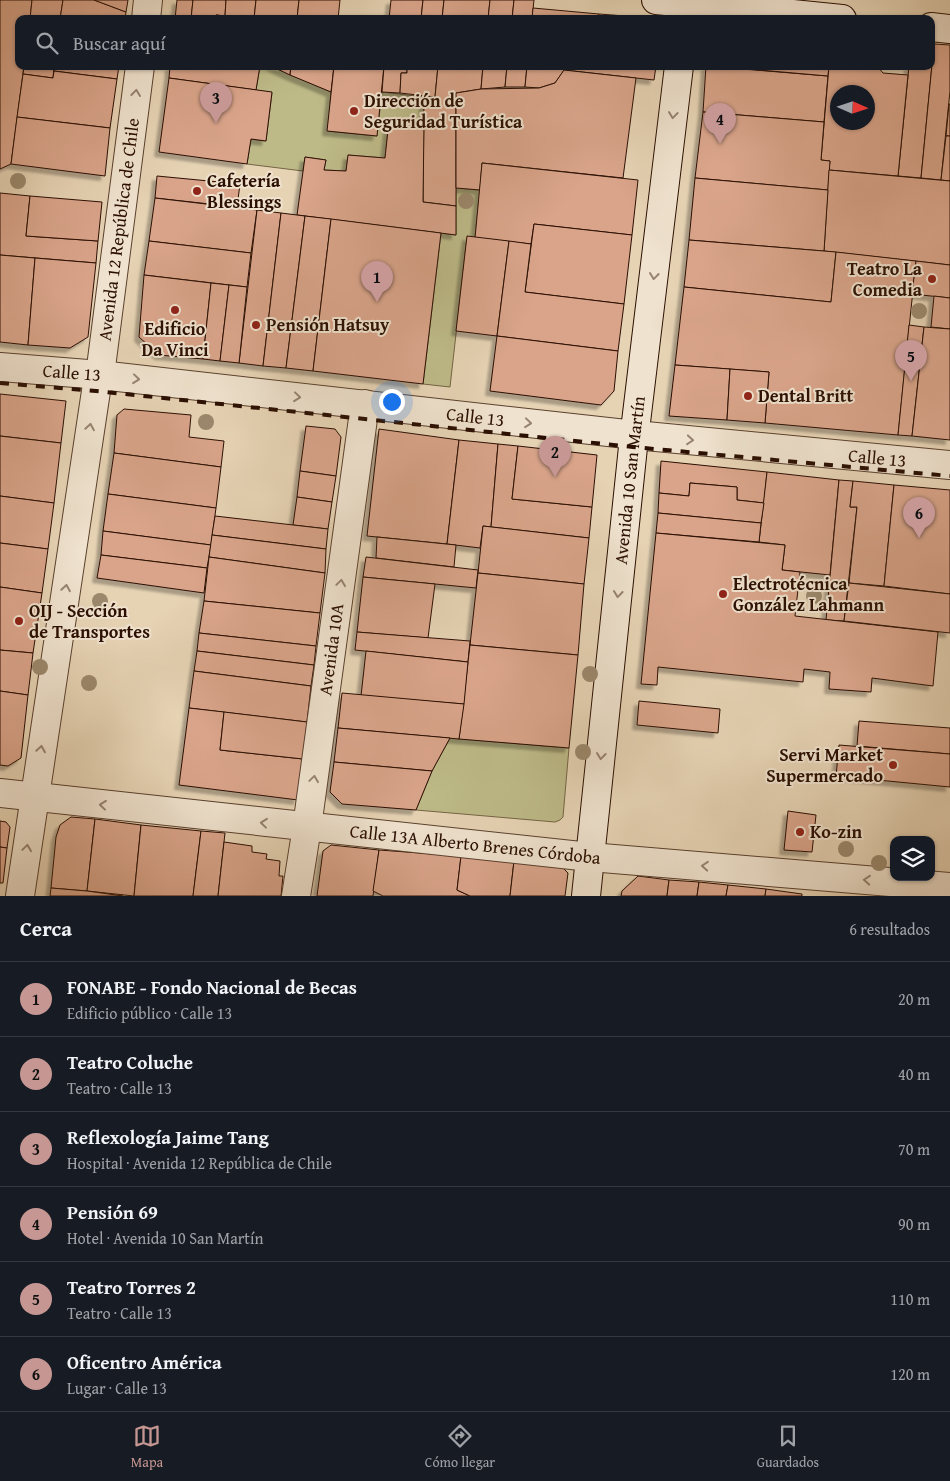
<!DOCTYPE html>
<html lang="es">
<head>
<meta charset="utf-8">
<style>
	body { margin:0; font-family:"Gentium Book Plus",serif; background:#242831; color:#f1f3f6 }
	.controls { position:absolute; right:15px; bottom:15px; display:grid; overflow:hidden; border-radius:10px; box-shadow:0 1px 4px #0004 }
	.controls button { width:45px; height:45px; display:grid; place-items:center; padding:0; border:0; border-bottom:1px solid #363941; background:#171b24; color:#f1f3f6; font:25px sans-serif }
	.compass { position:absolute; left:830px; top:85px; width:45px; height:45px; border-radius:50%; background:#171b24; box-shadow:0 1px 4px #0004; rotate:93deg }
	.you { position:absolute; left:391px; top:401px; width:18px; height:18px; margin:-12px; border:4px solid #fff; border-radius:50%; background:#1a73e8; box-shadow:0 0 0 8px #1a73e833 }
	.badge { display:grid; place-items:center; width:32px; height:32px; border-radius:50%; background:#c59692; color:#111; font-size:16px; font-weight:700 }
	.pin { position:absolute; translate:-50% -41px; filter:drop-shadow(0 1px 2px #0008) }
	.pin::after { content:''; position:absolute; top:26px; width:18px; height:15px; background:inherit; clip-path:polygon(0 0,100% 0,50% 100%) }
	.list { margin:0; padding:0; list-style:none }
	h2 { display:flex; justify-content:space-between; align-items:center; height:65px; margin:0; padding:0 20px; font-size:21px }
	h2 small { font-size:16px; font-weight:400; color:#9ea1a6 }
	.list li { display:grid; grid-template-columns:32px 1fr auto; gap:15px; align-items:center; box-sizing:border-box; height:75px; padding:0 20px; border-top:1px solid #363941 }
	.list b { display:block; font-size:19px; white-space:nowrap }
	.list p { margin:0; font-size:16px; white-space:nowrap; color:#9ea1a6 }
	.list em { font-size:16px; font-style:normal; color:#9ea1a6 }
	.icon { flex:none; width:28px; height:28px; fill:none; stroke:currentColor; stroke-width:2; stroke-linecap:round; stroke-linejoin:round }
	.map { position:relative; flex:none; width:950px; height:896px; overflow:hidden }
	.search { position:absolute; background:#171b24; box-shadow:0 1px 4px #0004; left:15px; right:15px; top:15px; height:55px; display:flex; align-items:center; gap:12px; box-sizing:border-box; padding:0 18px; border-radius:10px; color:#9ea1a6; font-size:19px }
	.sheet { height:515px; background:#171b24 }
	nav { display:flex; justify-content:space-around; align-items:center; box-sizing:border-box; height:70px; border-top:1px solid #363941; background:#171b24; font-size:14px; color:#9ea1a6 }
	nav a { display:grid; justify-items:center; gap:2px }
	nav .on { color:#c59692 }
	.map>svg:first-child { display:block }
	.green { fill:#bdba88; stroke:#746445 }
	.building { fill:#d9a48a; stroke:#2b0f02; fill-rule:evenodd; filter:url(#shadow) }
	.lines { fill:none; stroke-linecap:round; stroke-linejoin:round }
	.street-casing { stroke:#5a402e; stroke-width:30 }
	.secondary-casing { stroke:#2b0f02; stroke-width:30 }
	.street { stroke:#efe2ce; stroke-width:28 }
	.secondary { stroke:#efe2ce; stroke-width:28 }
	.rail { stroke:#2b0f02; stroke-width:4; stroke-dasharray:9 9; stroke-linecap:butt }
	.tree { fill:#9b886c }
	.oneway { stroke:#978372 }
	.poi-dot { fill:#8f2418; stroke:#efe2ce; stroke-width:2 }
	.labels { text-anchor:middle; stroke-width:4; stroke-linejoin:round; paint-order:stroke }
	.poi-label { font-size:18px; font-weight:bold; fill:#2b0f02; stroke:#efe2ce; text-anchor:start }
	.street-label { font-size:18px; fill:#2b0f02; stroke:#efe2ce }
</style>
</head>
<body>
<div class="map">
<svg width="950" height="896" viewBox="0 0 950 896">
	<defs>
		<filter id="shadow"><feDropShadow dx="-4.5" dy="4.5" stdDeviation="1" flood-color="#0004"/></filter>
	</defs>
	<rect width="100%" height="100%" fill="#e6d3b4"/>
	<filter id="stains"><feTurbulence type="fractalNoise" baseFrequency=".004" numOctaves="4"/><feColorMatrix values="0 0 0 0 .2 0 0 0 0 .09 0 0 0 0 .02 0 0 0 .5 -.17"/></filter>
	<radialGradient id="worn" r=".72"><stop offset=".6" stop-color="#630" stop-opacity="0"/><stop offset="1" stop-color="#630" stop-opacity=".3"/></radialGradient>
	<g class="green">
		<path d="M260 66H271L331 92 328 131 377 136 382 92 424 97V124L389 121 385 158 348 155 346 171 324 170 326 160 305 157 303 171 247 164 251 139 266 141 272 93 256 90Z"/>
		<path d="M456 188 480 190 475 238 467 237 450 387 423 384 441 233 456 235Z"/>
		<path d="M450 738 569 748 563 817 560 820 555 822 416 810 432 771Z"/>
	</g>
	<g class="building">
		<path d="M0 0H32L30 19H19V66H24L11 164 0 169Z"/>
		<path d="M32 0H63L60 19H30Z"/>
		<path d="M63 0H94L126 12 125 19H60Z"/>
		<path d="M94 0H128L126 12Z"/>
		<path d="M177 0H193L191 19H175Z"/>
		<path d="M193 0H226L225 16 216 15V19H191Z"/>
		<path d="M226 0H256L254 19H216V15L225 16Z"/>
		<path d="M256 0H299L297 19H254Z"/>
		<path d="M299 0H340L338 19H297Z"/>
		<path d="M391 0H423L421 19H389Z"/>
		<path d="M423 0H444L442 19H421Z"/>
		<path d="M444 0H490L488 19H442Z"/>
		<path d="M490 0H514L512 19H488Z"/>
		<path d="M514 0H534L532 19H512Z"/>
		<path d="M533 8 599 14 597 19H532Z"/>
		<path d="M599 14 651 18V19H597Z"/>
		<path d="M931 44H934L921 178 898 176 909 66H931Z"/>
		<path d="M934 44 950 45V91L941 180 921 178Z"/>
		<path d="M24 66H54L53 78 23 74Z"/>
		<path d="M54 66H119L117 79 54 71Z"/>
		<path d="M170 66H260L256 90 169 78Z"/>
		<path d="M271 66H291L290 75Z"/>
		<path d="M291 66H334L331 92 290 75Z"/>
		<path d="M334 66H384L377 136 327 131Z"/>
		<path d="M384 66H407V73H401L400 93 382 92Z"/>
		<path d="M407 66H438L435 97 400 93 401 73H407Z"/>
		<path d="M438 66H483L481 89 456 93V206L423 202 424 97H435Z"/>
		<path d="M483 66H507L505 87 481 89Z"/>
		<path d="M507 66H527L525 87H505Z"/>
		<path d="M527 66H567L555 83 539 88 525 87Z"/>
		<path d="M567 66H656L654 80 564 70Z"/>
		<path d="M706 66 828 76 824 122 703 112Z"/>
		<path d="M713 66H829L828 76Z"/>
		<path d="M829 66H877L883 73 908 75 898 176 829 170 830 161 821 160ZM838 92H868V122H838Z"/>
		<path d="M564 70 636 78 623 178 482 163 480 190 456 188V93L481 89 539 88 555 83Z"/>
		<path d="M54 71 117 79 110 128 17 117 23 74 53 78Z"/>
		<path d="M169 78 272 92 266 141 251 139 247 164 159 152Z"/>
		<path d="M949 104H950V136H946Z"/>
		<path d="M703 112 824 122 821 160 830 161 828 190 695 178Z"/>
		<path d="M17 117 110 128 105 176 11 164Z"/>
		<path d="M389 121 424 124 423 202 456 206V235L297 215 305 157 326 160 324 170 346 171 348 155 385 158Z"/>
		<path d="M946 136H950V181L941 180Z"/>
		<path d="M482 163 638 180 632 235 534 224 531 244 475 238Z"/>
		<path d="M829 170 950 181V265L824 251Z"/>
		<path d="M157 176 240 184 237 207 155 198Z"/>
		<path d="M695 178 828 190 824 251 689 240Z"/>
		<path d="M0 193 30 196 26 236 98 241 96 263 0 255Z"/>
		<path d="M30 196 102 202 98 241 26 236Z"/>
		<path d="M155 198 257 210 251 253 149 241Z"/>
		<path d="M257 210 281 213 263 366 239 363Z"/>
		<path d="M281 213 305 216 286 368 263 366Z"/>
		<path d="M305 216 331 219 313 371 286 368Z"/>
		<path d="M331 219 441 233 423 384 313 371Z"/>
		<path d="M534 224 632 235 624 304 525 292Z"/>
		<path d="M467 236 509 241 497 336 456 331Z"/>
		<path d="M689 240 836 252 831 302 684 287Z"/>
		<path d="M149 241 251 253 247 287 144 275Z"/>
		<path d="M509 241 531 244 525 292 624 304 618 351 497 336Z"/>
		<path d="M836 252 916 261 898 435 765 423 769 372 675 365 684 287 831 302Z"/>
		<path d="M0 255 35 258 28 345 0 342Z"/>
		<path d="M35 258 96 263 88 337 70 348 28 345Z"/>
		<path d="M916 261 950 265V298L912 294Z"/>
		<path d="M144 275 211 283 203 359 159 355 139 337Z"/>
		<path d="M211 283 229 285 220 361 203 359Z"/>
		<path d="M229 285 247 287 239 363 220 361Z"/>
		<path d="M934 296 950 298V329L931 327Z"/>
		<path d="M909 325 924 327 912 436 898 435Z"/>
		<path d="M924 327 950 329V440L912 436Z"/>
		<path d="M497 336 618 351 614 391 601 405 490 391Z"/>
		<path d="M675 365 730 369 727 420 669 416Z"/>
		<path d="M730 369 769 372 765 423 727 420Z"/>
		<path d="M0 394 66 401 61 443 0 436Z"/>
		<path d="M124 409 191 415 189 437 224 441 221 467 114 453 117 415Z"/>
		<path d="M306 426 335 429 341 437 336 476 300 471Z"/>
		<path d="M379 429 459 440 447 544 367 536Z"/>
		<path d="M0 436 61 443 54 503 0 496Z"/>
		<path d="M459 440 498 444 491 527 483 526 480 548 447 544Z"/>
		<path d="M498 444 518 446 512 499 592 507 589 538 491 527Z"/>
		<path d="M518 446 597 455 592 507 512 499Z"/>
		<path d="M114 453 221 467 216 508 108 494Z"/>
		<path d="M661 461 767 472 764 503 737 500V487L690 483 689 496 659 493Z"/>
		<path d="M300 471 336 476 332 502 297 497Z"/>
		<path d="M767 472 839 480 830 575 782 570 785 545 759 542Z"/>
		<path d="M839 480 853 481 850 507H857L844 621 826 620Z"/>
		<path d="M853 481 894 485 884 586 849 583 857 507H850Z"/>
		<path d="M690 483 737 487V500L764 503 761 523 658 513 659 493 689 496Z"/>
		<path d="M894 485 950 490V594L884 586Z"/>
		<path d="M108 494 216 508 211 545 103 531Z"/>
		<path d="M0 496 54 503 48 549 0 543Z"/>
		<path d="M297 497 332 502 328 529 293 525Z"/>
		<path d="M658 513 761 523 759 542 656 533Z"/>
		<path d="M215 516 328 529 326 549 212 535Z"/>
		<path d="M483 526 589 538 584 584 478 573Z"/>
		<path d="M103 531 211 545 207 568 101 555Z"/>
		<path d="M656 533 785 545 782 570 800 572 795 616 938 632 933 686 872 678 871 692 829 689 830 672 804 669 803 682 658 667 657 685 641 684Z"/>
		<path d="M212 535 326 549 325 573 209 557Z"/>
		<path d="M377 537 456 545 454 567 376 558Z"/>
		<path d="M0 543 48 549 42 593 0 587Z"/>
		<path d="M101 555 207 568 204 593 97 578Z"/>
		<path d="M209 557 325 573 320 613 204 601Z"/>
		<path d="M366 557 478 570 476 588 363 577Z"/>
		<path d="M478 573 584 584 578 655 470 645Z"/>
		<path d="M363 577 435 584 428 638 357 632Z"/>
		<path d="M849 583 950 594V633L844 621Z"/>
		<path d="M0 587 42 593 33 653 0 650Z"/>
		<path d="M204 601 320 613 316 646 199 633Z"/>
		<path d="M357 632 470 641 468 662 355 650Z"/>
		<path d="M199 633 316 646 314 665 197 651Z"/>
		<path d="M470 645 578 655 569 748 459 739Z"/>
		<path d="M0 650 33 653 28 695 0 691Z"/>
		<path d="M197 651 314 665 311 686 194 671Z"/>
		<path d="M366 651 468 662 464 704 361 696Z"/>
		<path d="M194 671 311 686 307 722 189 708Z"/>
		<path d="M0 691 28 695 21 758 8 766 0 765Z"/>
		<path d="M342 693 464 704 459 739 338 728Z"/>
		<path d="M639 701 720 709 718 733 637 725Z"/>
		<path d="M189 708 224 712 220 750 303 759 298 800 179 785Z"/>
		<path d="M224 712 307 722 303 759 220 750Z"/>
		<path d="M859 721 950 728V754L857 746Z"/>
		<path d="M338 728 450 738 432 771 334 762Z"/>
		<path d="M839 745 950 754V787L836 776Z"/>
		<path d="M334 762 432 771 416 810 342 804 330 792Z"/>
		<path d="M788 811 816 815 812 852 784 850Z"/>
		<path d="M71 817 95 819 87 891 51 888 56 837 60 825Z"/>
		<path d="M95 819 141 825 134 896 87 891Z"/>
		<path d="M0 821 6 822 10 827 7 848 0 847Z"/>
		<path d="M141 825 201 831 193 896H134Z"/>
		<path d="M201 831 225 833 218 896H193Z"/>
		<path d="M224 842 252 846V852L267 854 266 859 280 861 279 876H283L281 896H218Z"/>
		<path d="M331 845 379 850 373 896H317L323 851Z"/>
		<path d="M0 847 7 848 3 883H0Z"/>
		<path d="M379 850 461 856 457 890 470 896H383L373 891Z"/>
		<path d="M461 856 514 861 510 896H470L457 890Z"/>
		<path d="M514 861 561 866 568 873 565 896H510Z"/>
		<path d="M638 876 669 880 667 896H621L622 891Z"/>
		<path d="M669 880 699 882 697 896H667Z"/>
		<path d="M699 882 728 885 726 896H697Z"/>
		<path d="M728 885 766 889 765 896H726Z"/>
		<path d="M51 888 87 891 123 896H50Z"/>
		<path d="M766 889 802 894V896H765Z"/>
	</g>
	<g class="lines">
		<defs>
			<g id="street">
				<path d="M146 19 148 0"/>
				<path id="s1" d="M0 367 100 375 635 435 950 465"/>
				<path id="s2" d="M0 793 590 857 950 887"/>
				<path id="s3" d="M20 896 96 391 100 375 140 66"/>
				<path id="s4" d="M296 896 307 827 365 404"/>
			</g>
			<g id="secondary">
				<path d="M656 0 842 19"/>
				<path d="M931 27 950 29"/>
				<path id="s5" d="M586 896 633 447 679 66"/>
			</g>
		</defs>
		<use href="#street" class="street-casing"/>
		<use href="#secondary" class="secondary-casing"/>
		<use href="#street" class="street"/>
		<use href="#secondary" class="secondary"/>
		<path class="rail" d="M0 383 96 391 633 447 950 476"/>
	</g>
	<g class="tree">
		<circle cx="18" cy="181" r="8"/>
		<circle cx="466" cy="201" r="8"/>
		<circle cx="919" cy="311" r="8"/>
		<circle cx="206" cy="422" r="8"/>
		<circle cx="814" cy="596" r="8"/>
		<circle cx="100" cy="601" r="8"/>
		<circle cx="40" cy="667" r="8"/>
		<circle cx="590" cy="674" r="8"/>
		<circle cx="89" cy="683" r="8"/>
		<circle cx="583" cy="752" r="8"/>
		<circle cx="846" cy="849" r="8"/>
		<circle cx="879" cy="863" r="8"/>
	</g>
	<defs><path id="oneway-chevron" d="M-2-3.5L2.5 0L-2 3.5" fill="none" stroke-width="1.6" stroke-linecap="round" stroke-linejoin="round" transform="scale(1.25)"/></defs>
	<g class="oneway">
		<use href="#oneway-chevron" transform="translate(136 93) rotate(-83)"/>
		<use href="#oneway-chevron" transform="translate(673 115) rotate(97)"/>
		<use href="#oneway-chevron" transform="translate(654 276) rotate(97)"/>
		<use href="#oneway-chevron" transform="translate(136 379) rotate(6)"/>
		<use href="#oneway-chevron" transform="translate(297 397) rotate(6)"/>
		<use href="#oneway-chevron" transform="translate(528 423) rotate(6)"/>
		<use href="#oneway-chevron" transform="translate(90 427) rotate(-81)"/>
		<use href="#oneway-chevron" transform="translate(690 440) rotate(5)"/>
		<use href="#oneway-chevron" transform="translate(341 583) rotate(-82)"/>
		<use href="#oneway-chevron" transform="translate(66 588) rotate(-81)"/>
		<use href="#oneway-chevron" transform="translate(618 594) rotate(96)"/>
		<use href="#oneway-chevron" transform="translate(41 749) rotate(-81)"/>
		<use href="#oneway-chevron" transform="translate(601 756) rotate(97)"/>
		<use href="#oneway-chevron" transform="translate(314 779) rotate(-82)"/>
		<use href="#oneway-chevron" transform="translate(103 805) rotate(-174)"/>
		<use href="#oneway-chevron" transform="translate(264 823) rotate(-174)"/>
		<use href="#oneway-chevron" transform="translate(27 848) rotate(-82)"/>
		<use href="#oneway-chevron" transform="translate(705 866) rotate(-175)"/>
		<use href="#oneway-chevron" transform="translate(867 880) rotate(-175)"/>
	</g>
	<g class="poi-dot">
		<circle cx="354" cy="111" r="5"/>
		<circle cx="197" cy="191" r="5"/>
		<circle cx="932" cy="279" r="5"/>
		<circle cx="175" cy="310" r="5"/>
		<circle cx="256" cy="325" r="5"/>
		<circle cx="748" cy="396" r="5"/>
		<circle cx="723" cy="594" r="5"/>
		<circle cx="19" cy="621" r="5"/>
		<circle cx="893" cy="765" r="5"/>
		<circle cx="800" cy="832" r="5"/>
	</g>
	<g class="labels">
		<g class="poi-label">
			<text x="364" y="107">Dirección de<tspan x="364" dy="21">Seguridad Turística</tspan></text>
			<text x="207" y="187">Cafetería<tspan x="207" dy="21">Blessings</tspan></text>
			<text x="922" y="275" text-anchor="end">Teatro La<tspan x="922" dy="21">Comedia</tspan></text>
			<text x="266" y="331">Pensión Hatsuy</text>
			<text x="175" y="335" text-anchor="middle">Edificio<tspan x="175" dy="21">Da Vinci</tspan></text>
			<text x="758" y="402">Dental Britt</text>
			<text x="733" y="590">Electrotécnica<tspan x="733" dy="21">González Lahmann</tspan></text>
			<text x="29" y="617">OIJ - Sección<tspan x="29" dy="21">de Transportes</tspan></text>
			<text x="883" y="761" text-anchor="end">Servi Market<tspan x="883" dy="21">Supermercado</tspan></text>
			<text x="810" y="838">Ko-zin</text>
		</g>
		<g class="street-label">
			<text dy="6" stroke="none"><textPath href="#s3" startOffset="674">Avenida 12 República de Chile</textPath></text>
			<text dy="6" stroke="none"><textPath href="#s1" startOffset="72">Calle 13</textPath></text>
			<text dy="6" stroke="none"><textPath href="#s1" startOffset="478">Calle 13</textPath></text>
			<text dy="6" stroke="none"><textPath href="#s1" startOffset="882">Calle 13</textPath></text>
			<text dy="6" stroke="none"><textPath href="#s5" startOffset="418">Avenida 10 San Martín</textPath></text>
			<text dy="6" stroke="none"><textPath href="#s4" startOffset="249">Avenida 10A</textPath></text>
			<text dy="6" stroke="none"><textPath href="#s2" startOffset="478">Calle 13A Alberto Brenes Córdoba</textPath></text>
		</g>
	</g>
	<rect width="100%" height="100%" filter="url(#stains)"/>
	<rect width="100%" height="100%" fill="url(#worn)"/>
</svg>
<div class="controls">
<button><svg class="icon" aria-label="layers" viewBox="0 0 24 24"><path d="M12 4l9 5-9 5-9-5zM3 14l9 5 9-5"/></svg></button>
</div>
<svg class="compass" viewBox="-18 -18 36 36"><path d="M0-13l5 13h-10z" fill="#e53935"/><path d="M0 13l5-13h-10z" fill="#9ea1a6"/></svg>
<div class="you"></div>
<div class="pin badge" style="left:377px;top:302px">1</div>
<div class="pin badge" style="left:555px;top:477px">2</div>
<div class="pin badge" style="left:216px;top:123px">3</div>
<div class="pin badge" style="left:720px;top:144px">4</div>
<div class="pin badge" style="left:911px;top:381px">5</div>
<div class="pin badge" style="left:919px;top:538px">6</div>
<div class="search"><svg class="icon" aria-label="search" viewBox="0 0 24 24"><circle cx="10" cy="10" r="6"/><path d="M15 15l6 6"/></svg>Buscar aquí</div>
</div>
<section class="sheet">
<h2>Cerca<small>6 resultados</small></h2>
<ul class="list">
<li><span class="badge">1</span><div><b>FONABE - Fondo Nacional de Becas</b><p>Edificio público · Calle 13</p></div><em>20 m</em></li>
<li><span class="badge">2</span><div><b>Teatro Coluche</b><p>Teatro · Calle 13</p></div><em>40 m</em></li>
<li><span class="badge">3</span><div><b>Reflexología Jaime Tang</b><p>Hospital · Avenida 12 República de Chile</p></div><em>70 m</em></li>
<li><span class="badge">4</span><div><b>Pensión 69</b><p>Hotel · Avenida 10 San Martín</p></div><em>90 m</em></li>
<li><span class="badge">5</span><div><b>Teatro Torres 2</b><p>Teatro · Calle 13</p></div><em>110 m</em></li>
<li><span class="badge">6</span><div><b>Oficentro América</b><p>Lugar · Calle 13</p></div><em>120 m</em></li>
</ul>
</section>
<nav>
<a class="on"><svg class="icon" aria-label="map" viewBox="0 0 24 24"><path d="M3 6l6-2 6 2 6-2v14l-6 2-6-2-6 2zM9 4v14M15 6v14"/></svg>Mapa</a>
<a><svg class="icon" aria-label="directions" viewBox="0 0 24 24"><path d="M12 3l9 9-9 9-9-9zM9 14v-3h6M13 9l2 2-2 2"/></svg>Cómo llegar</a>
<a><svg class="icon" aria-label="saved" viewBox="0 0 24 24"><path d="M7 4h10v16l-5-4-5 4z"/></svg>Guardados</a>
</nav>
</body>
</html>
